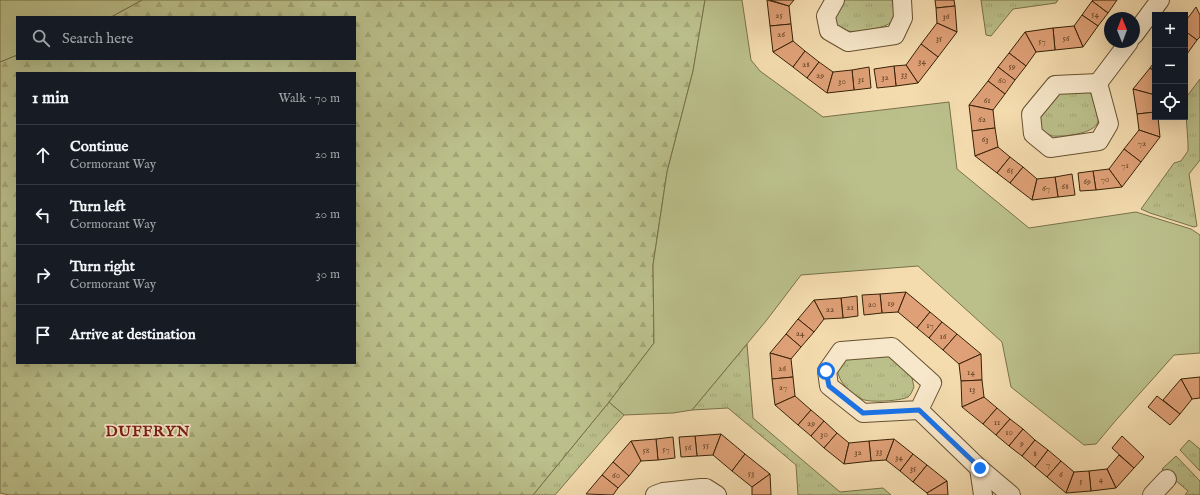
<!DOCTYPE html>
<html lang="en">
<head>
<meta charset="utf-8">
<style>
	body { margin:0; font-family:"IM FELL English",serif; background:#20242c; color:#f1f3f6 }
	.controls { position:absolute; right:12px; top:12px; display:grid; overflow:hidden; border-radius:0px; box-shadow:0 4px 16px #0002 }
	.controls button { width:36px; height:36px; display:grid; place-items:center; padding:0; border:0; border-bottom:1px solid #363941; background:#171b24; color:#f1f3f6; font:20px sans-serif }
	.compass { position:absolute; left:1104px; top:12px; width:36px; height:36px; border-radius:50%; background:#171b24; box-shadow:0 4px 16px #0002; rotate:359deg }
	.stop { position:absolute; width:12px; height:12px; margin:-9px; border:3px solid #1a73e8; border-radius:50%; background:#fff }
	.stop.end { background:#1a73e8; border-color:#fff; box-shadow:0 1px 4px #0008 }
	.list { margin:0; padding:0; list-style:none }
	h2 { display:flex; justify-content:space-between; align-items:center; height:52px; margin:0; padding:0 16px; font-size:17px }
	h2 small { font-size:13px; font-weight:400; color:#9ea1a6 }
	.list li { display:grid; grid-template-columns:26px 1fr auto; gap:12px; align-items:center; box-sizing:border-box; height:60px; padding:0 16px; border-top:1px solid #363941 }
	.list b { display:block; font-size:15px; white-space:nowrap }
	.list p { margin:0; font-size:13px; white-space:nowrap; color:#9ea1a6 }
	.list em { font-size:13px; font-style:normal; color:#9ea1a6 }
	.icon { flex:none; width:22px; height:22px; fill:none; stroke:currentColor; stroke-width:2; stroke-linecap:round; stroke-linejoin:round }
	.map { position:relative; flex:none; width:1200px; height:495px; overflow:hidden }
	.search { position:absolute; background:#171b24; box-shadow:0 4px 16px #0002; left:16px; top:16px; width:340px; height:44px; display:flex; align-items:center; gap:10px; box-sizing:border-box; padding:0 14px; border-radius:0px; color:#9ea1a6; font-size:15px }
	.panel { position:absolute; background:#171b24; box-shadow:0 4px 16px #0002; left:16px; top:72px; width:340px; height:292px; border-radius:0px }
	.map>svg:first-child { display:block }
	.grass { fill:url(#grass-tufts); stroke:#797148 }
	.forest { fill:url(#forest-firs); stroke:#797148; fill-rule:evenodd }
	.green { fill:#bbc08b; stroke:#797148 }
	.building { fill:#dfa077; stroke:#372205 }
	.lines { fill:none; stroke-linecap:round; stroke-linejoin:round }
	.minor-casing { stroke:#665030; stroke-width:20 }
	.minor { stroke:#f8e8cb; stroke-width:18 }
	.route { stroke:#1a73e8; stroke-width:5 }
	.labels { text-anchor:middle; stroke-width:3.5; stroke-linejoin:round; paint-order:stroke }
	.number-label { font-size:9px; fill:#614222 }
	.district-label { font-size:15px; font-weight:bold; letter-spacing:1px; fill:#7a1f14; stroke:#f8e8cb }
</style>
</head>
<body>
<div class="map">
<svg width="1200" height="495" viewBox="0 0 1200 495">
	<defs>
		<pattern id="grass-tufts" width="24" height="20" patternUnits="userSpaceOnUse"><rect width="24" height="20" fill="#bbc08b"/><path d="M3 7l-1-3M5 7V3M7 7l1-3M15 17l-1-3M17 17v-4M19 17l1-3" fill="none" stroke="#a1a576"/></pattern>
		<pattern id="forest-firs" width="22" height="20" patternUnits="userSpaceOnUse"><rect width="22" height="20" fill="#bbc08b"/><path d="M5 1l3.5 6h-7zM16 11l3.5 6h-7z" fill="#a1a576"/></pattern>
	</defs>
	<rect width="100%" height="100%" fill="#f4dcaf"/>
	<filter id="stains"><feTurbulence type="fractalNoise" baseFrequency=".005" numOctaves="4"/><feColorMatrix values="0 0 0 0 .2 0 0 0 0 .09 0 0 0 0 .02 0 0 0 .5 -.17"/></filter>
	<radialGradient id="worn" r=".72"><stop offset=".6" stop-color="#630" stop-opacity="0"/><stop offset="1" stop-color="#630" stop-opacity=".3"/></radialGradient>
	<g class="grass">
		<path d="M840 0H892C894 7 897 15 892 21 887 29 850 34 842 30 838 28 836 24 834 21Z"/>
		<path d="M981 0H1058L1056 3 1013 9 991 36 986 35Z"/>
		<path d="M1200 79V160L1189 174 1197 226 1194 227 1150 213 1141 209 1174 163 1181 161 1188 151V143L1185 99Z"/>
		<path d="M1059 90 1090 92C1094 101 1100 112 1098 122 1094 134 1063 137 1052 136 1047 135 1045 133 1041 130L1040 112Z"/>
		<path d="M747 344 753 418 840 492 883 488 891 495H798L796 465 728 408 692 410Z"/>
		<path d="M888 354 911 373 914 387C912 391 911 395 908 397 901 401 868 403 862 399 850 393 839 383 837 369L843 359Z"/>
		<path d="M609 402 624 415 555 495H533Z"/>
		<path d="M1189 440 1200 449V471L1180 450Z"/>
		<path d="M1176 456 1200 481V495H1185L1188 491 1162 469Z"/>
	</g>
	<path class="forest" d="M142 0H705L693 71 667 172 653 265 654 343 609 402 533 495H9L0 493V62L17 55V59H355V17H111ZM17 73H355V363H17Z"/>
	<g class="green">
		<path d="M0 0H142L111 17H17V55L0 62Z"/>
		<path d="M705 0H742L751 60 760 71 823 117 949 102 957 169 1029 228 1136 212 1191 229 1200 235V353L1174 355C1148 385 1121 413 1096 444L1084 445 1011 387 1002 342 918 266 801 275 766 321 692 410 673 413 624 415 609 402 654 343 653 265 667 172 693 71Z"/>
	</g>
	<g class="building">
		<path d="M767 0 789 6 791 24 770 26Z"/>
		<path d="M770 0H794L789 6Z"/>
		<path d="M935 0H954L955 6 936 8Z"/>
		<path d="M1093 0H1117L1108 13 1092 1Z"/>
		<path d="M1092 1 1108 13 1098 26 1082 15Z"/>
		<path d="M955 6 957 32 937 23 936 8Z"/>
		<path d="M1196 7 1200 15V37L1197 40 1185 31V22Z"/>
		<path d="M1082 15 1098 26 1083 47 1074 26Z"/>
		<path d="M937 23 957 32 938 57 921 44Z"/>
		<path d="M791 24 793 41 773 52 770 26Z"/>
		<path d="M1074 26 1083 47 1055 50 1053 28Z"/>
		<path d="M1053 28 1055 50 1036 52 1025 32Z"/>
		<path d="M1185 31 1197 40 1187 54 1185 52Z"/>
		<path d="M1025 32 1036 52 1026 66 1009 53Z"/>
		<path d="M793 41 805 51 793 67 773 52Z"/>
		<path d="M921 44 938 57 918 83 906 65Z"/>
		<path d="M805 51 819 62 807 78 793 67Z"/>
		<path d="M1009 53 1026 66 1015 80 998 67Z"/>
		<path d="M1155 61V72L1150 68Z"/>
		<path d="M819 62 833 72 827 93 807 78Z"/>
		<path d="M906 65 918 83 896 86 894 66Z"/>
		<path d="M894 66 896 86 877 88 874 69Z"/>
		<path d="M869 67 871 88 854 90 852 70Z"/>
		<path d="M998 67 1015 80 1005 94 988 81Z"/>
		<path d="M1150 68 1155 72V95L1133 89Z"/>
		<path d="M852 70 854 90 827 93 833 72Z"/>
		<path d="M988 81 1005 94 993 110 969 105Z"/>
		<path d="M1133 89 1155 95V112L1137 114Z"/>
		<path d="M969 105 993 110 995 128 972 131Z"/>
		<path d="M1155 112V117H1158L1160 137 1139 130 1137 114Z"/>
		<path d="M995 128 998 147 975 156 972 131Z"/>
		<path d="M1139 130 1160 137 1141 162 1124 149Z"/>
		<path d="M998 147 1010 157 997 173 975 156Z"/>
		<path d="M1124 149 1141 162 1122 187 1109 169Z"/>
		<path d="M1010 157 1023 167 1010 183 997 173Z"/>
		<path d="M1023 167 1037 179 1032 200 1010 183Z"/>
		<path d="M1109 169 1122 187 1096 190 1093 171Z"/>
		<path d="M1093 171 1096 190 1080 191 1078 173Z"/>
		<path d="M1072 174 1075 195 1058 197 1055 177Z"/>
		<path d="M1055 177 1058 197 1032 200 1037 179Z"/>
		<path d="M906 292 898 312 882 313 880 294Z"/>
		<path d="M906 292 930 312 917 328 898 312Z"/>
		<path d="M880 294 882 313 864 315 862 295Z"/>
		<path d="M857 296 858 316 843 318 841 298Z"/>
		<path d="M841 298 843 318 824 319 814 300Z"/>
		<path d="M814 300 824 319 814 332 798 319Z"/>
		<path d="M930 312 942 322 929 338 917 328Z"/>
		<path d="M798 319 814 332 801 347 786 334Z"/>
		<path d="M942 322 957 334 943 350 929 338Z"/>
		<path d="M786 334 801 347 791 359 770 353Z"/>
		<path d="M957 334 981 354 959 364 943 350Z"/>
		<path d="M770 353 791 359 793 377 772 379Z"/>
		<path d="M981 354 982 380 961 381 959 364Z"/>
		<path d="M793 377 795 396 775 405 772 379Z"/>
		<path d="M1200 377V398L1192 399 1181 379Z"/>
		<path d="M1181 379 1192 399 1180 414 1163 400Z"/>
		<path d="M982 380 984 397 962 407 961 381Z"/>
		<path d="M795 396 811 410 798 425 775 405Z"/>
		<path d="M1157 396 1180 414 1170 425 1148 407Z"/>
		<path d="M984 397 997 408 983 424 962 407Z"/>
		<path d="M997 408 1010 419 996 435 983 424Z"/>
		<path d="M811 410 824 421 811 436 798 425Z"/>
		<path d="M1010 419 1023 429 1009 446 996 435Z"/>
		<path d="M824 421 837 433 824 448 811 436Z"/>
		<path d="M1023 429 1035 440 1022 456 1009 446Z"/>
		<path d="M837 433 849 443 844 464 824 448Z"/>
		<path d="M721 434 713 455 697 456 695 436Z"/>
		<path d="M721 434 745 454 732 471 713 455Z"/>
		<path d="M695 436 697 456 681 457 679 437Z"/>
		<path d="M1122 436 1144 457 1134 468 1112 448Z"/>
		<path d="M673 437 675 458 658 460 656 439Z"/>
		<path d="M656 439 658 460 641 461 631 441Z"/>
		<path d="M894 439 913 454 900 471 886 460Z"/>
		<path d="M894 439 886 460 871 461 869 441Z"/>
		<path d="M1035 440 1048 450 1035 467 1022 456Z"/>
		<path d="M631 441 641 461 629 476 613 462Z"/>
		<path d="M869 441 871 461 844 464 849 443Z"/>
		<path d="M1048 450 1061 461 1047 477 1035 467Z"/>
		<path d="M745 454 770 474 752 487 732 471Z"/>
		<path d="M913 454 927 465 913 482 900 471Z"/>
		<path d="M1119 455 1134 468 1116 488 1107 469Z"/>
		<path d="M1061 461 1074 472 1066 493 1047 477Z"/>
		<path d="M613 462 629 476 618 488 602 475Z"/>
		<path d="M927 465 947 481 927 493 913 482Z"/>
		<path d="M1107 469 1116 488 1091 491 1089 471Z"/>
		<path d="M1089 471 1091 491 1066 493 1074 472Z"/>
		<path d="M770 474 771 495H752V487Z"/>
		<path d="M602 475 618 488 613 495 586 494Z"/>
		<path d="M947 481 948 495H928L927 493Z"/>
	</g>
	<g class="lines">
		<defs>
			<g id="minor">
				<path d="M835 0 826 16 829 31 848 42 895 35 903 18 902 0"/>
				<path d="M1134 35 1160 0"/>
				<path d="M1098 83 1109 124 1099 141 1050 148 1033 134 1031 114 1055 85Z"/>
				<path d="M1098 83 1129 42"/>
				<path d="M919 410 932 383 892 347 841 351 827 371 829 386 863 413 919 410 979 468 1011 495"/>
				<path d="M979 468 983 495"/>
				<path d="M655 495 663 492 701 488H706L717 495"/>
				<path d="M1152 495 1167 479"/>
			</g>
		</defs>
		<use href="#minor" class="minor-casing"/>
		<use href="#minor" class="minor"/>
	</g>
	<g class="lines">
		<path class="route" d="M826 371 829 386 863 413 919 410 980 468"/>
	</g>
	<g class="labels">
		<g class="number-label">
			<text x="1095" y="17">54</text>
			<text x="779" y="18">25</text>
			<text x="946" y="19">36</text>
			<text x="781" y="37">26</text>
			<text x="939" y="41">35</text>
			<text x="1066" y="41">56</text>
			<text x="1042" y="44">57</text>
			<text x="922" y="64">34</text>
			<text x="806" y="67">28</text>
			<text x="1012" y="69">59</text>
			<text x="904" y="77">33</text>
			<text x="820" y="78">29</text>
			<text x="885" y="80">32</text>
			<text x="861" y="82">31</text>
			<text x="1002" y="83">60</text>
			<text x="842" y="84">30</text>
			<text x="987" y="103">61</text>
			<text x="982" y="122">62</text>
			<text x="985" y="142">63</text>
			<text x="1142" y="146">72</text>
			<text x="1125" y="168">71</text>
			<text x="1010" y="173">65</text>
			<text x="1105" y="182">70</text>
			<text x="1087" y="184">69</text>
			<text x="1065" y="189">68</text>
			<text x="1046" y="191">67</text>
			<text x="891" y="306">19</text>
			<text x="872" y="307">20</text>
			<text x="850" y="310">21</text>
			<text x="830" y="312">22</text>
			<text x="930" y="328">17</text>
			<text x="800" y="336">24</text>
			<text x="943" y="339">16</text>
			<text x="782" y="371">26</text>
			<text x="971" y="375">14</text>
			<text x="783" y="390">27</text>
			<text x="972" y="392">13</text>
			<text x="997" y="425">11</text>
			<text x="811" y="426">29</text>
			<text x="1009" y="435">10</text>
			<text x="824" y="437">30</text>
			<text x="1022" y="446">9</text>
			<text x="706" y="448">55</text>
			<text x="688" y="450">56</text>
			<text x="666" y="452">57</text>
			<text x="646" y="453">58</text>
			<text x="879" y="454">33</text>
			<text x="858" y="455">32</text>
			<text x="1035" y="456">8</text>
			<text x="899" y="460">34</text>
			<text x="1048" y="467">7</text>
			<text x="913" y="471">35</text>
			<text x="751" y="476">53</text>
			<text x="1061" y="477">6</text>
			<text x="616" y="478">60</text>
			<text x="1101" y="482">4</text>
			<text x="1081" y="484">5</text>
		</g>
		<g class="district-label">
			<text x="148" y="436">DUFFRYN</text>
		</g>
	</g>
	<rect width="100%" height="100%" filter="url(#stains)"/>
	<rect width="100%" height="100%" fill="url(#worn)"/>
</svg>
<div class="controls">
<button>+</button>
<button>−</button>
<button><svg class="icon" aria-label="locate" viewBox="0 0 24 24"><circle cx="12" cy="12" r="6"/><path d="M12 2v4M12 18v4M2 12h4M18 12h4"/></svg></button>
</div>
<svg class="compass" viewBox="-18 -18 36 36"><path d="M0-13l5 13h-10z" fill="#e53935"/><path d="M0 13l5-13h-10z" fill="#9ea1a6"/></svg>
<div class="stop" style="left:826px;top:371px"></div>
<div class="stop end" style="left:980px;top:468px"></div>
<div class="search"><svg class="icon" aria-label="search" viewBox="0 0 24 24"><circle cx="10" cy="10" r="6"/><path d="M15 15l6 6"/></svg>Search here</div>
<section class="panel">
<h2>1 min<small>Walk · 70 m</small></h2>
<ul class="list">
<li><svg class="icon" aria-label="ahead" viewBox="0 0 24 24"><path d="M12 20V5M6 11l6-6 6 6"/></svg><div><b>Continue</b><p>Cormorant Way</p></div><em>20 m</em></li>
<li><svg class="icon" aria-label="left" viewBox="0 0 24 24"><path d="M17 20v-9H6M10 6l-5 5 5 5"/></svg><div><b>Turn left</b><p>Cormorant Way</p></div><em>20 m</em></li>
<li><svg class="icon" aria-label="right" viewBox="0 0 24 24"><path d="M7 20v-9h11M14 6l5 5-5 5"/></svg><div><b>Turn right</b><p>Cormorant Way</p></div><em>30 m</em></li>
<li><svg class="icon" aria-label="arrive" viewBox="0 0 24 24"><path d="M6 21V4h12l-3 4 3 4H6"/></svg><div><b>Arrive at destination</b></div></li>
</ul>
</section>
</div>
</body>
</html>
